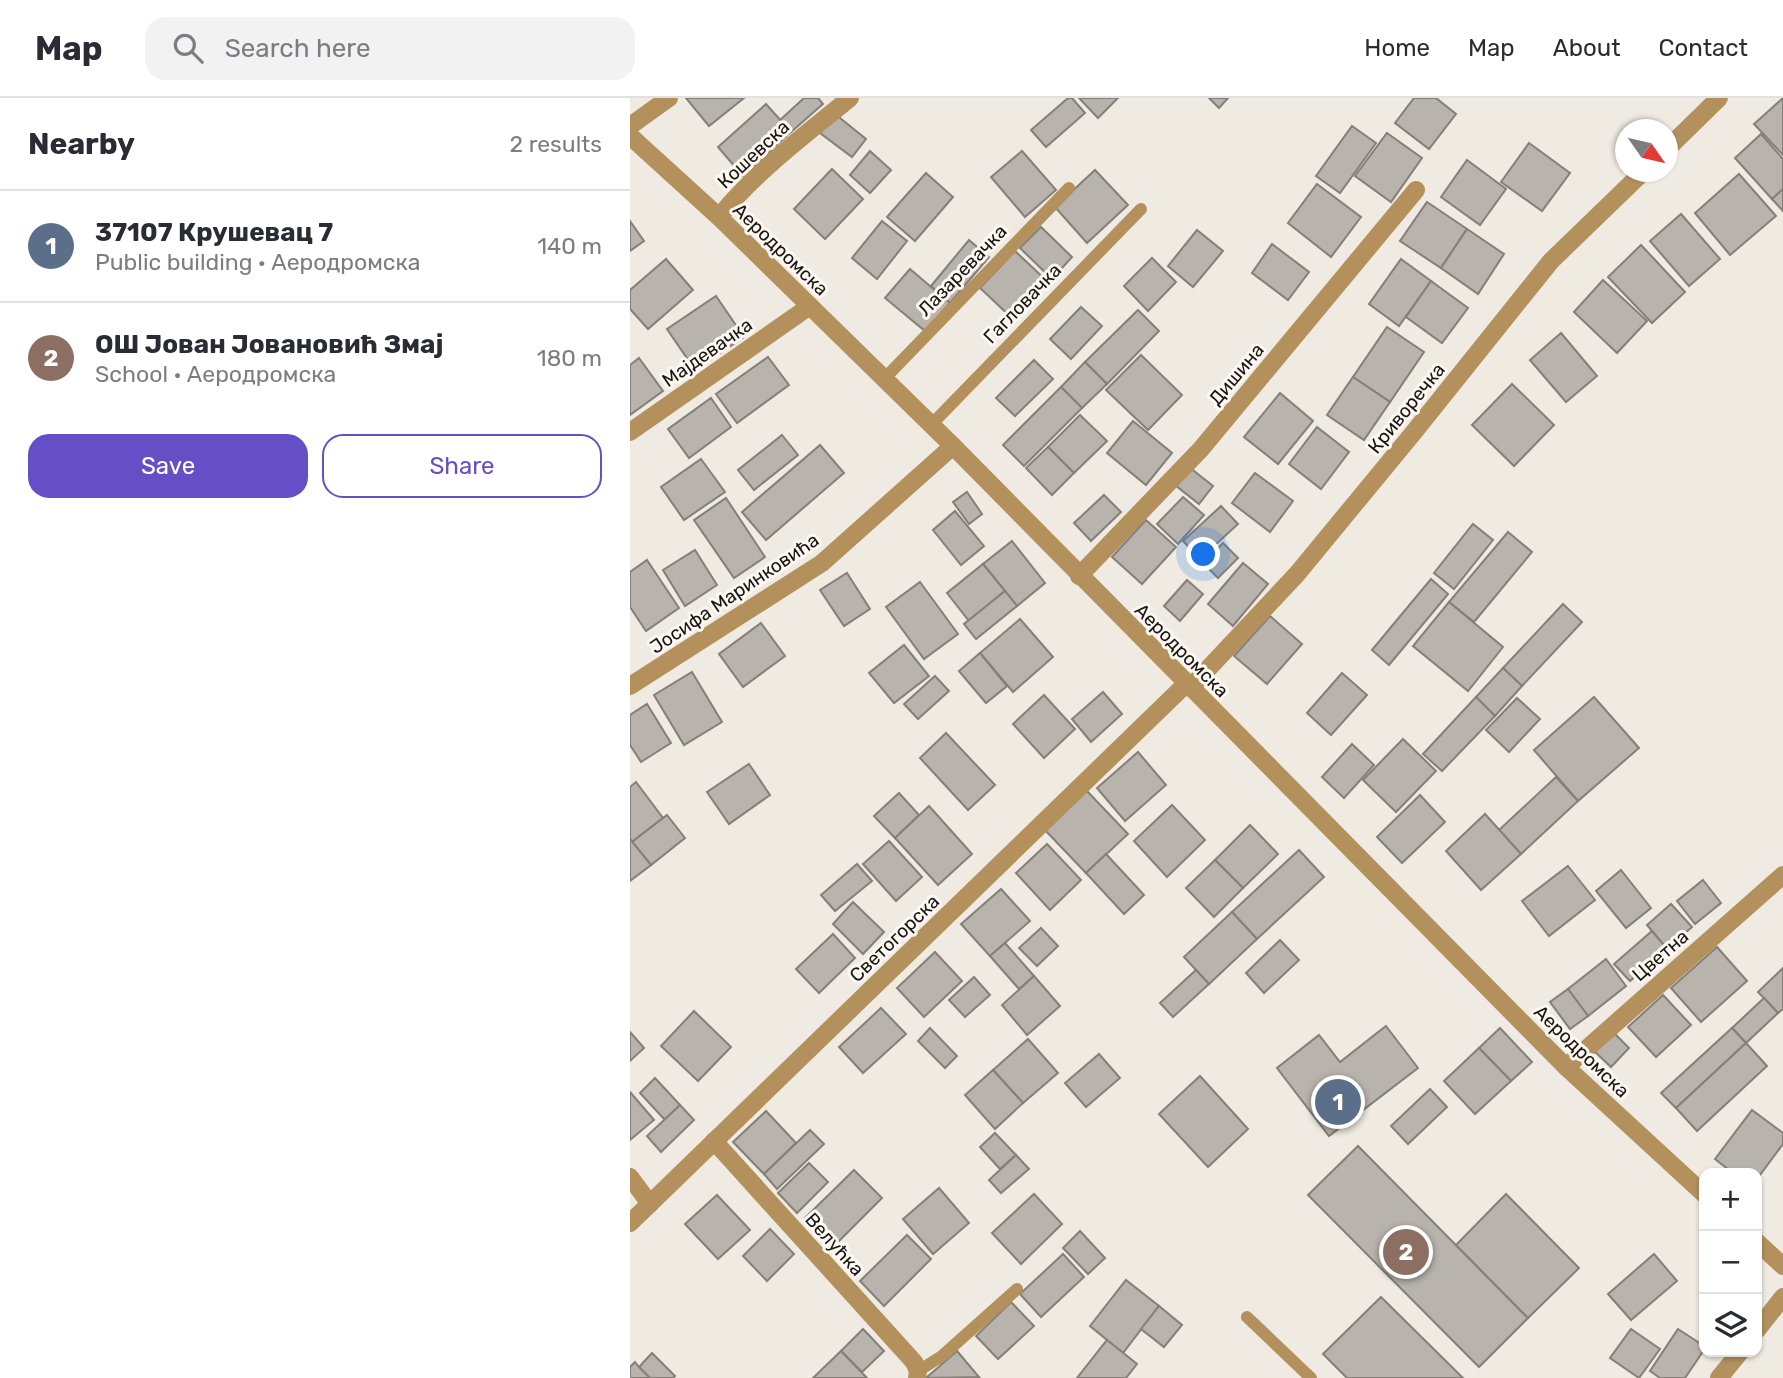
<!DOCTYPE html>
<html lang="en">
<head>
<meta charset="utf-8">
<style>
	body { margin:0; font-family:Rubik,sans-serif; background:#f2f2f3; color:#2b2b33 }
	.controls { position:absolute; right:21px; bottom:21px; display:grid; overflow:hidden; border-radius:14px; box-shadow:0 2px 5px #0004 }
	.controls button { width:63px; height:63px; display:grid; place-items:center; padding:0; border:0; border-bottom:2px solid #e1e1e2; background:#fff; color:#2b2b33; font:35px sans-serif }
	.compass { position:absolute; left:985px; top:21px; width:63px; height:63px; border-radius:50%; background:#fff; box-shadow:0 2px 5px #0004; rotate:124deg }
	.you { position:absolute; left:574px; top:457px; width:24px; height:24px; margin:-18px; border:5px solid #fff; border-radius:50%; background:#1a73e8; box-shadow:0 0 0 10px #1a73e833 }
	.badge { display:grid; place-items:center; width:46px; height:46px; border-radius:50%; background:#644fc7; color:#fff; font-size:23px; font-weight:700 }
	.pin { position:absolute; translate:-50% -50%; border:4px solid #fff; box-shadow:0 2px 7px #0006 }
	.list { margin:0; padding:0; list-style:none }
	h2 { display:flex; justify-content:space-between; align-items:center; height:91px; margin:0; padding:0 28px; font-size:30px }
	h2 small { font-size:23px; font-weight:400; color:#7c7c81 }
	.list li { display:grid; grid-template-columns:46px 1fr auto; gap:21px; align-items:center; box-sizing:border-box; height:112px; padding:0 28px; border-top:2px solid #e1e1e2 }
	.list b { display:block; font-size:26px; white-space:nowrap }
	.list p { margin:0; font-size:23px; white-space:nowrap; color:#7c7c81 }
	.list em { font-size:23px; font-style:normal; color:#7c7c81 }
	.actions { display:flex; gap:14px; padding:21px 28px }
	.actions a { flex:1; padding:16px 0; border:2px solid #644fc7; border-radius:21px; text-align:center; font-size:24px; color:#644fc7 }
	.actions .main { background:#644fc7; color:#fff }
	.icon { flex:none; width:38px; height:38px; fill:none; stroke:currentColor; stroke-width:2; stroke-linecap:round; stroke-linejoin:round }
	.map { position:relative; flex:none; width:1153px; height:1280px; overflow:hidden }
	header { display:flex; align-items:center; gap:42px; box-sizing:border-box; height:98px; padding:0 35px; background:#fff; border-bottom:2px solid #e1e1e2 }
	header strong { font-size:33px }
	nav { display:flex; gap:38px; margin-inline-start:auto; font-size:24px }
	.search { width:490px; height:63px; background:#f2f2f3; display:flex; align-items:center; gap:18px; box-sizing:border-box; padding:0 24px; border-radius:21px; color:#7c7c81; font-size:26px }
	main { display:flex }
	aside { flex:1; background:#fff }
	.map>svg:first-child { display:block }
	.building { fill:#b8b3ac; stroke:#847f78; stroke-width:2 }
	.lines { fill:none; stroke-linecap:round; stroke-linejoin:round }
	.service { stroke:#b4915c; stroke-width:12 }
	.minor { stroke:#b4915c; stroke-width:18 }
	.tertiary { stroke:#b4915c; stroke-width:18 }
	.labels { text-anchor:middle; stroke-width:6; stroke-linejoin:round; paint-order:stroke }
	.street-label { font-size:19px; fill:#181614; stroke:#fcf7f0 }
</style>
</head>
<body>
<header>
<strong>Map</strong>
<div class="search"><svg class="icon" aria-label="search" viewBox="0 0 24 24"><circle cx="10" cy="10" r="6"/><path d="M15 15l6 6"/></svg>Search here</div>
<nav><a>Home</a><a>Map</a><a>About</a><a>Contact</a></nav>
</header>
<main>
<aside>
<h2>Nearby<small>2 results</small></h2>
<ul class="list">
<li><span class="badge" style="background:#5c6f8a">1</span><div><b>37107 Крушевац 7</b><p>Public building · Аеродромска</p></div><em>140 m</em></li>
<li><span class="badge" style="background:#8d6e63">2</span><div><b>ОШ Јован Јовановић Змај</b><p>School · Аеродромска</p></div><em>180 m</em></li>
</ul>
<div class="actions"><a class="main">Save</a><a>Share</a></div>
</aside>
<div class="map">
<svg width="1153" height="1280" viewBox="0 0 1153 1280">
	<rect width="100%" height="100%" fill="#efeae2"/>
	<g class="building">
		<path d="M56 0H114L79 28Z"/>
		<path d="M174 0H188L193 6 161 34 150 22Z"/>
		<path d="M438 0H442L455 15 416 49 401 32Z"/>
		<path d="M449 0H488L468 20Z"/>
		<path d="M579 0H598L589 10Z"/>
		<path d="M784 0H806L826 16 799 51 765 25Z"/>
		<path d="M1153 0V57L1124 26Z"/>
		<path d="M136 6 161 34 113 78 88 49Z"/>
		<path d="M205 16 236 41 222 59 190 35Z"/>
		<path d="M722 28 746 45 710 95 686 78Z"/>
		<path d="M757 35 792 60 761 104 725 78Z"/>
		<path d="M1131 36 1153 61V91L1142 101 1105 60Z"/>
		<path d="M899 45 940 75 912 113 871 84Z"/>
		<path d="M240 53 261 72 240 95 220 77Z"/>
		<path d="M392 53 426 92 395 119 361 79Z"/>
		<path d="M837 62 876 91 850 127 811 99Z"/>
		<path d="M202 71 233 101 195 141 164 111Z"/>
		<path d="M465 72 498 107 457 145 425 109Z"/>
		<path d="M296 75 323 99 285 143 257 119Z"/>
		<path d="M1109 76 1146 118 1100 157 1065 115Z"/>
		<path d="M687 86 731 119 701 159 658 125Z"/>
		<path d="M1153 91V113L1142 101Z"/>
		<path d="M797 104 837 131 811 170 770 143Z"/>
		<path d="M1051 116 1090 161 1059 188 1020 143Z"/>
		<path d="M0 123 14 143 0 153Z"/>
		<path d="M252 123 277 143 247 181 222 160Z"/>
		<path d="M411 129 442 159 422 181 390 150Z"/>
		<path d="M837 131 874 156 848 196 811 170Z"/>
		<path d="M567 132 593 153 563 189 538 168Z"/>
		<path d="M339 142 359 159 320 205 301 188Z"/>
		<path d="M642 146 679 174 658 202 622 175Z"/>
		<path d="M1011 147 1055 194 1022 225 978 179Z"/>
		<path d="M385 153 418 184 383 221 350 190Z"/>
		<path d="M522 160 546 184 518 213 494 188Z"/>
		<path d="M36 161 63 192 18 231 0 211V192Z"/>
		<path d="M771 161 801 183 769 228 739 206Z"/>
		<path d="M280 171 320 205 295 233 255 200Z"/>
		<path d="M973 182 1017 223 987 255 944 214Z"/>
		<path d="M801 183 838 210 812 245 776 219Z"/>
		<path d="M86 198 114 239 65 272 37 231Z"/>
		<path d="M451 209 472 228 441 261 420 241Z"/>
		<path d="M508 212 529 233 477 286 455 264Z"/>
		<path d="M757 229 794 254 760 304 723 279Z"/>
		<path d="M931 235 967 278 936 304 900 262Z"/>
		<path d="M511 257 552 297 518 332 476 292Z"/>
		<path d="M138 259 159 287 107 325 86 296Z"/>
		<path d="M9 260 33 293 0 317V267Z"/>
		<path d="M404 262 423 281 385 318 366 300Z"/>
		<path d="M455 264 477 286 452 310 431 289Z"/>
		<path d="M723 279 760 304 734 342 697 317Z"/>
		<path d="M882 286 924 327 884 368 842 327Z"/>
		<path d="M431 289 452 310 394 368 373 347Z"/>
		<path d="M650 295 683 323 648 366 614 339Z"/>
		<path d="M81 300 101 329 59 360 38 331Z"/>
		<path d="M450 317 477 343 444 375 418 349Z"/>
		<path d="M503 323 542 355 516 387 477 355Z"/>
		<path d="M687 329 719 354 691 391 659 366Z"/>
		<path d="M152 337 168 357 124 392 108 372Z"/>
		<path d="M190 347 214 375 136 442 112 414Z"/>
		<path d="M418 349 444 375 422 397 396 370Z"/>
		<path d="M71 361 95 394 54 422 31 389Z"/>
		<path d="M559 369 583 388 569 406 545 387Z"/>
		<path d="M625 375 663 403 640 434 602 405Z"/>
		<path d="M337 394 352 416 339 426 323 404Z"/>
		<path d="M474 397 491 414 461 443 444 425Z"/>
		<path d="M553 399 574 417 548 446 527 426Z"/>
		<path d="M96 400 135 459 104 480 64 422Z"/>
		<path d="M591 408 608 426 570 461 553 443Z"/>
		<path d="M325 413 354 448 331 467 303 432Z"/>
		<path d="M516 422 546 449 512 486 482 459Z"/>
		<path d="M843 426 863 442 824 491 804 475Z"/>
		<path d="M878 434 902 454 844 524 819 504Z"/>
		<path d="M382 443 415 485 387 508 353 466Z"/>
		<path d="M593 445 608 460 588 480 573 465Z"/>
		<path d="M65 452 87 487 55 508 33 472Z"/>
		<path d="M17 462 49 510 16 533 0 509V474Z"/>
		<path d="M613 465 638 486 603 528 578 506Z"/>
		<path d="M353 466 375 493 339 523 317 495Z"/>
		<path d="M217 475 240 511 214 528 190 492Z"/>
		<path d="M801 481 818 496 759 567 742 552Z"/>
		<path d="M557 482 573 496 550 523 534 508Z"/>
		<path d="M290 484 328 536 294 561 256 509Z"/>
		<path d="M375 493 387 508 346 541 334 526Z"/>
		<path d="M819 504 873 549 838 593 783 548Z"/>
		<path d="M933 506 952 524 892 588 873 570Z"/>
		<path d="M640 518 672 546 637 586 604 558Z"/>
		<path d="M390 521 423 559 383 594 350 555Z"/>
		<path d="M131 525 155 558 113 589 89 556Z"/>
		<path d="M274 547 299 578 264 605 239 575Z"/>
		<path d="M350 555 377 588 356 605 329 573Z"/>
		<path d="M873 570 892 588 865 618 846 599Z"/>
		<path d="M62 574 92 624 54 647 24 597Z"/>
		<path d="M712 575 737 597 701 637 677 615Z"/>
		<path d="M305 578 319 593 288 621 274 606Z"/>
		<path d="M473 594 492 616 461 644 442 621Z"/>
		<path d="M414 597 445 631 414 660 383 626Z"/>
		<path d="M846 599 865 618 812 673 793 656Z"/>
		<path d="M964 599 1009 650 948 703 904 652Z"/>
		<path d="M887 600 910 621 879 654 856 632Z"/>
		<path d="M17 606 41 645 11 664 0 647V617Z"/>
		<path d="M316 635 365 687 338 712 290 660Z"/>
		<path d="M773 641 806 673 766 714 733 682Z"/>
		<path d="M722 646 744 667 714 700 692 679Z"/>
		<path d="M508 654 536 687 495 723 467 690Z"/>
		<path d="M119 666 140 697 99 726 77 694Z"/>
		<path d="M926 679 948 703 891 756 869 732Z"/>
		<path d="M6 684 33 720 2 744 0 741V689Z"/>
		<path d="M456 692 498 736 456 775 414 731Z"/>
		<path d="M269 695 289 717 265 740 244 718Z"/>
		<path d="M790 697 815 724 772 765 747 739Z"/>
		<path d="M542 707 575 742 537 779 504 743Z"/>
		<path d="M299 708 342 756 308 787 265 740Z"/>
		<path d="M855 716 891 756 851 792 816 753Z"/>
		<path d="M37 717 55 740 21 767 2 744Z"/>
		<path d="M620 727 648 756 613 790 585 762Z"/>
		<path d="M0 741 21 767 0 783Z"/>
		<path d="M259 743 292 779 266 803 233 766Z"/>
		<path d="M417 746 451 782 420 812 386 775Z"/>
		<path d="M669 752 694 779 627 841 602 814Z"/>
		<path d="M476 756 514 797 494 816 456 775Z"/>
		<path d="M585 762 613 790 584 819 556 790Z"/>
		<path d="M227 766 242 783 205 813 191 797Z"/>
		<path d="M938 768 965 802 919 838 892 803Z"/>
		<path d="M991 772 1021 810 996 830 966 793Z"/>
		<path d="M1073 782 1091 805 1065 826 1047 803Z"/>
		<path d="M371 791 400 823 360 858 331 826Z"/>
		<path d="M223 804 254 834 233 856 203 826Z"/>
		<path d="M1041 806 1062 829 1037 851 1017 827Z"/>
		<path d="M602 814 627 841 579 886 554 859Z"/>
		<path d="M411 830 428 848 407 868 389 850Z"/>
		<path d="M1022 833 1037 851 1000 883 984 866Z"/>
		<path d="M203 836 225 860 189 895 166 871Z"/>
		<path d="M650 842 669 862 634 895 616 875Z"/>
		<path d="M375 845 404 878 389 891 360 858Z"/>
		<path d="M1087 849 1117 883 1071 924 1041 890Z"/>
		<path d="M305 854 332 883 294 919 267 890Z"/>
		<path d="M976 861 996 888 958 918 938 891Z"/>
		<path d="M1153 870V911L1148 915 1128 894Z"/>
		<path d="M566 872 579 886 543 919 530 905Z"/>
		<path d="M404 878 430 908 397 937 372 907Z"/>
		<path d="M344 879 360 897 335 919 319 902Z"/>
		<path d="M938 891 958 918 940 931 920 904Z"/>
		<path d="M1033 897 1061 927 1026 959 998 929Z"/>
		<path d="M1134 900 1148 915 1116 945 1102 930Z"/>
		<path d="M251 910 276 936 233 975 209 949Z"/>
		<path d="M64 913 101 949 68 983 31 948Z"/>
		<path d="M756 928 788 970 699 1038 647 970 689 937 710 964Z"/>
		<path d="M300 930 327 958 315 970 288 943Z"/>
		<path d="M870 930 902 964 881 983 849 950Z"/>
		<path d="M1102 930 1116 945 1046 1010 1031 995Z"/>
		<path d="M982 933 999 950 981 969 963 952Z"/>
		<path d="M0 934 14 950 0 963Z"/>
		<path d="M398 941 428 975 393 1005 363 972Z"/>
		<path d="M1116 945 1137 968 1067 1033 1046 1010Z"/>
		<path d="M849 950 881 983 845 1016 814 983Z"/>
		<path d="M469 956 490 980 456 1009 435 985Z"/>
		<path d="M363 972 393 1005 365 1031 335 997Z"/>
		<path d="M570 978 618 1031 578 1069 529 1016Z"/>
		<path d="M25 980 50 1007 35 1022 10 995Z"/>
		<path d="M800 991 817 1009 778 1046 761 1028Z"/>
		<path d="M0 994 24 1022 0 1042Z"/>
		<path d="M50 1007 64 1022 31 1054 17 1038Z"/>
		<path d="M1122 1012 1153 1035V1046L1127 1081V1075H1103L1085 1061Z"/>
		<path d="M136 1013 166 1045 134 1076 103 1044Z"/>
		<path d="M180 1032 194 1046 147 1091 134 1076Z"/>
		<path d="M365 1035 386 1057 370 1071 350 1049Z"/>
		<path d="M728 1048 898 1220 849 1269 678 1097Z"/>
		<path d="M386 1057 399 1071 371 1095 359 1082Z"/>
		<path d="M179 1065 198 1084 167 1115 148 1095Z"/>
		<path d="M224 1072 252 1100 204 1148 175 1120Z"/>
		<path d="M309 1090 339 1125 303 1156 273 1121Z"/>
		<path d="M404 1096 432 1126 391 1166 362 1135Z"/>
		<path d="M876 1096 949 1170 898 1220 826 1147Z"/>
		<path d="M87 1097 120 1132 88 1161 55 1126Z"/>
		<path d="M140 1131 164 1156 137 1183 113 1158Z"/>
		<path d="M450 1133 475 1160 458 1176 433 1150Z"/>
		<path d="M277 1137 301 1161 254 1208 230 1183Z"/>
		<path d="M433 1156 454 1179 411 1219 390 1196Z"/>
		<path d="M1024 1156 1047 1183 1001 1222 978 1196Z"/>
		<path d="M496 1182 529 1208 493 1255 460 1228Z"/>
		<path d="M751 1199 833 1280H717L693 1256Z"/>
		<path d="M381 1204 404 1228 368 1261 346 1238Z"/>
		<path d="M529 1208 552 1227 534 1249 511 1231Z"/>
		<path d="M233 1231 254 1253 232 1274 211 1253Z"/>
		<path d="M1001 1231 1030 1251 1009 1280 980 1260Z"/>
		<path d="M1048 1231 1074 1248V1252L1055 1280H1030L1020 1273Z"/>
		<path d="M477 1242 507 1266 496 1280H447Z"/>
		<path d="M211 1253 237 1280H183Z"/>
		<path d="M327 1253 349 1279 296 1280Z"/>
		<path d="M22 1255 45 1278 43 1280H20L9 1269Z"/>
		<path d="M5 1264 9 1269 20 1280H0V1269Z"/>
	</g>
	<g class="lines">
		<g class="service">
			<path d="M254 281 439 90"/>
			<path d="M301 327 511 111"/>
			<path d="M617 1219 681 1280"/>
			<path d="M288 1273 312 1258 387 1191"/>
		</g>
		<g class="minor">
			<path d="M1038 50 1089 0"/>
			<path d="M89 119C125 74 175 37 220 0"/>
			<path d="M0 334 180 208"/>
			<path d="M449 478 571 351 786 92"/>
			<path d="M0 588 192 465 323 348"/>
			<path d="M560 590 667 476 784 334 921 163 1013 74"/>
			<path d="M936 969 1153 777"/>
			<path d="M84 1043 284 1264 288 1273 287 1280"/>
			<path d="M0 1079 20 1106"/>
			<path d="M0 1125 556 586"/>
			<path d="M1127 1232 1153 1199"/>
			<path d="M1089 1280 1110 1254"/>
		</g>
		<g class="tertiary">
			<path d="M0 28 39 0"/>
			<path d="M0 38 89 119 323 348 936 969 1074 1096"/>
			<path d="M1127 1144 1153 1168"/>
		</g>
	</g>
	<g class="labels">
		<g class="street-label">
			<text transform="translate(123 56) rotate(-43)" y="7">Кошевска</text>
			<text transform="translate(151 151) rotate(44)" y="7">Аеродромска</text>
			<text transform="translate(332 172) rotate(-46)" y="7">Лазаревачка</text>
			<text transform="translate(392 205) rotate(-46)" y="7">Гагловачка</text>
			<text transform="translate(77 254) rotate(-35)" y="7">Мајдевачка</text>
			<text transform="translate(606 276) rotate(-50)" y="7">Дишина</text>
			<text transform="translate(776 310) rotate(-51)" y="7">Криворечка</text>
			<text transform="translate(104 495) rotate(-34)" y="7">Јосифа Маринковића</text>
			<text transform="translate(552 552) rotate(45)" y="7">Аеродромска</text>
			<text transform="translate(264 840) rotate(-44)" y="7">Светогорска</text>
			<text transform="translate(1030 857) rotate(-41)" y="7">Цветна</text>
			<text transform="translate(952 953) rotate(44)" y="7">Аеродромска</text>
			<text transform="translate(205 1146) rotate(48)" y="7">Велућка</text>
		</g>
	</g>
</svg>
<div class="controls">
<button>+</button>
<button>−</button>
<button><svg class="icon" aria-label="layers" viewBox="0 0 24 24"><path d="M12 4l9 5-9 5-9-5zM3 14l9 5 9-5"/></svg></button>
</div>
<svg class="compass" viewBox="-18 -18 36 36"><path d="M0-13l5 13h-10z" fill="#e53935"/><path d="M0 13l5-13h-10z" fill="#7c7c81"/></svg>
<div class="you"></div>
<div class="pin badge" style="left:708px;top:1004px;background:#5c6f8a">1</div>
<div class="pin badge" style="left:776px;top:1154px;background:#8d6e63">2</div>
</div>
</main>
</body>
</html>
